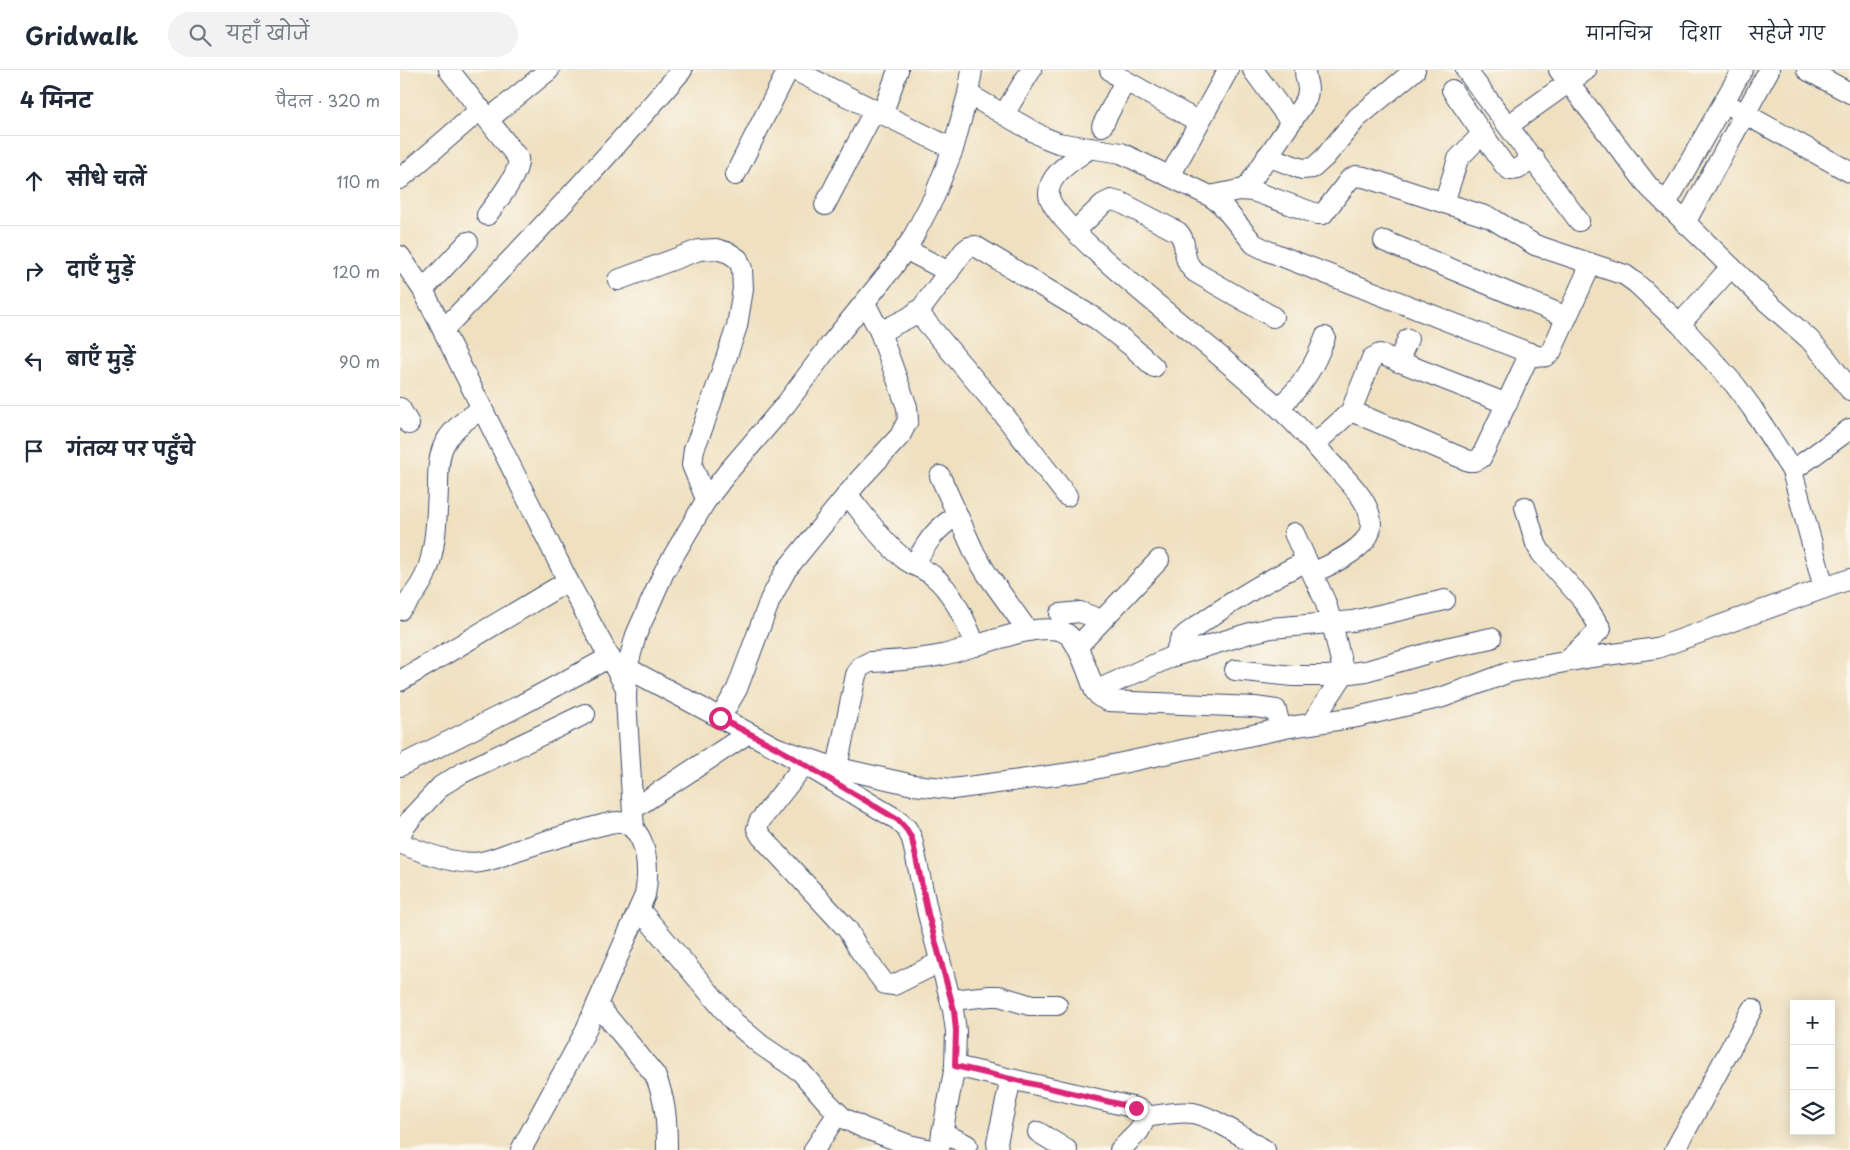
<!DOCTYPE html>
<html lang="hi">
<head>
<meta charset="utf-8">
<style>
	body { margin:0; font-family:"Playpen Sans","Playpen Sans Deva",sans-serif; background:#f2f2f3; color:#1f2937 }
	.controls { position:absolute; right:15px; bottom:15px; display:grid; overflow:hidden; border-radius:0px; box-shadow:0 2px 12px #0003 }
	.controls button { width:45px; height:45px; display:grid; place-items:center; padding:0; border:0; border-bottom:1px solid #e0e1e3; background:#fff; color:#1f2937; font:25px sans-serif }
	.stop { position:absolute; width:15px; height:15px; margin:-11px; border:4px solid #db2777; border-radius:50%; background:#fff }
	.stop.end { background:#db2777; border-color:#fff; box-shadow:0 1px 5px #0008 }
	.list { margin:0; padding:0; list-style:none }
	h2 { display:flex; justify-content:space-between; align-items:center; height:65px; margin:0; padding:0 20px; font-size:21px }
	h2 small { font-size:16px; font-weight:400; color:#747a83 }
	.list li { display:grid; grid-template-columns:32px 1fr auto; gap:15px; align-items:center; box-sizing:border-box; height:90px; padding:0 20px; border-top:1px solid #e0e1e3 }
	.list b { display:block; font-size:19px; white-space:nowrap }
	.list em { font-size:16px; font-style:normal; color:#747a83 }
	.icon { flex:none; width:28px; height:28px; fill:none; stroke:currentColor; stroke-width:2; stroke-linecap:round; stroke-linejoin:round }
	.map { position:relative; flex:none; width:1450px; height:1080px; overflow:hidden }
	header { display:flex; align-items:center; gap:30px; box-sizing:border-box; height:70px; padding:0 25px; background:#fff; border-bottom:1px solid #e0e1e3 }
	header strong { font-size:24px }
	nav { display:flex; gap:28px; margin-inline-start:auto; font-size:18px }
	.search { width:350px; height:45px; background:#f2f2f3; display:flex; align-items:center; gap:12px; box-sizing:border-box; padding:0 18px; border-radius:28px; color:#747a83; font-size:19px }
	main { display:flex }
	aside { flex:1; background:#fff }
	.map>svg:first-child { display:block }
	.lines { fill:none; stroke-linecap:round; stroke-linejoin:round }
	.minor-casing { stroke:#3b4a6d; stroke-width:22 }
	.minor { stroke:#fff; stroke-width:20 }
	.route { stroke:#db2777; stroke-width:6 }
</style>
</head>
<body>
<header>
<strong>Gridwalk</strong>
<div class="search"><svg class="icon" aria-label="search" viewBox="0 0 24 24"><circle cx="10" cy="10" r="6"/><path d="M15 15l6 6"/></svg>यहाँ खोजें</div>
<nav><a>मानचित्र</a><a>दिशा</a><a>सहेजे गए</a></nav>
</header>
<main>
<aside>
<h2>4 मिनट<small>पैदल · 320 m</small></h2>
<ul class="list">
<li><svg class="icon" aria-label="ahead" viewBox="0 0 24 24"><path d="M12 20V5M6 11l6-6 6 6"/></svg><div><b>सीधे चलें</b></div><em>110 m</em></li>
<li><svg class="icon" aria-label="right" viewBox="0 0 24 24"><path d="M7 20v-9h11M14 6l5 5-5 5"/></svg><div><b>दाएँ मुड़ें</b></div><em>120 m</em></li>
<li><svg class="icon" aria-label="left" viewBox="0 0 24 24"><path d="M17 20v-9H6M10 6l-5 5 5 5"/></svg><div><b>बाएँ मुड़ें</b></div><em>90 m</em></li>
<li><svg class="icon" aria-label="arrive" viewBox="0 0 24 24"><path d="M6 21V4h12l-3 4 3 4H6"/></svg><div><b>गंतव्य पर पहुँचे</b></div></li>
</ul>
</aside>
<div class="map">
<svg width="1450" height="1080" viewBox="0 0 1450 1080">
	<rect width="100%" height="100%" fill="#fbf7ec"/>
	<filter id="ink" filterUnits="userSpaceOnUse"><feTurbulence type="fractalNoise" baseFrequency=".02" numOctaves="2"/><feDisplacementMap in="SourceGraphic" scale="10" xChannelSelector="R" yChannelSelector="G"/><feConvolveMatrix kernelMatrix="1 2 1 2 8 2 1 2 1" color-interpolation-filters="sRGB"/></filter>
	<filter id="wash" filterUnits="userSpaceOnUse"><feTurbulence type="fractalNoise" baseFrequency=".0096" numOctaves="4" result="noise"/><feDisplacementMap in="SourceGraphic" scale="20" xChannelSelector="R" yChannelSelector="G"/><feGaussianBlur stdDeviation="1.12" result="paint"/><feColorMatrix in="noise" values="0 0 0 0 0 0 0 0 0 0 0 0 0 0 0 0 0 1.4 0 .05"/><feComposite in="paint" operator="in"/></filter>
	<g filter="url(#wash)">
		<rect width="100%" height="100%" fill="#efe0c0"/>
	</g>
	<g filter="url(#ink)">
		<g class="lines">
			<defs>
				<g id="minor">
					<path d="M49 0 118 88C121 102 96 133 87 145"/>
					<path d="M394 0 553 79"/>
					<path d="M710 0 717 6 799 52"/>
					<path d="M853 0 891 52"/>
					<path d="M1066 0 1179 151"/>
					<path d="M1159 0 1249 117 1367 232 1409 269 1426 288 1450 320"/>
					<path d="M1407 0 1450 23"/>
					<path d="M1052 20 1105 96 1110 100 1118 99 1134 88"/>
					<path d="M568 24 643 67 658 73 721 83 810 126 821 134 854 174 868 181 1137 286C1144 287 1147 287 1151 282L1191 194"/>
					<path d="M1334 38 1450 102"/>
					<path d="M604 44 631 0"/>
					<path d="M482 45 498 0"/>
					<path d="M89 49 149 0"/>
					<path d="M1109 55 1186 0"/>
					<path d="M702 56 725 11"/>
					<path d="M690 78C676 89 648 103 649 124 649 152 788 259 815 282 836 300 857 318 878 337 897 354 913 373 930 392 945 408 977 436 970 461 965 480 929 495 913 503"/>
					<path d="M867 86 902 99 913 98 925 87 957 48 1015 0"/>
					<path d="M335 105 388 0"/>
					<path d="M770 106 828 0"/>
					<path d="M0 109 81 39"/>
					<path d="M845 120 906 30C911 14 905 14 905 0"/>
					<path d="M810 126 839 120 853 121 917 144H923L950 109 956 106 964 107 1091 148 1135 175 1225 205 1236 213 1280 254 1335 315 1352 338 1392 401 1424 518"/>
					<path d="M1044 133 1058 89 1082 64"/>
					<path d="M1266 134 1342 0"/>
					<path d="M425 135 474 41"/>
					<path d="M1285 153 1369 0"/>
					<path d="M675 161 703 134 711 130 722 133 778 162C790 175 779 188 795 202L873 247"/>
					<path d="M984 171 1167 247"/>
					<path d="M505 179 549 202"/>
					<path d="M0 186 23 220 168 511 226 618"/>
					<path d="M218 210 299 180 316 179 329 183 338 189 342 199 343 219 337 256 304 354 294 379 292 395 306 429"/>
					<path d="M23 220 68 172"/>
					<path d="M517 241 604 345 667 426"/>
					<path d="M1280 254 1331 197"/>
					<path d="M43 260C125 176 205 90 282 0"/>
					<path d="M480 262 508 248 521 239 564 181 569 177 575 176 698 250 730 275 754 297"/>
					<path d="M998 292 1008 269"/>
					<path d="M879 337C902 317 915 296 925 267"/>
					<path d="M0 338 9 354"/>
					<path d="M951 341 1069 391H1074L1081 388 1130 283"/>
					<path d="M914 375 951 341 972 288 980 284 1107 334"/>
					<path d="M1392 401 1450 359"/>
					<path d="M540 406 575 484 587 504 628 561"/>
					<path d="M447 424C465 446 481 470 503 488 511 495 523 498 532 505 552 520 567 553 575 576"/>
					<path d="M1125 437 1136 474 1141 483 1182 529 1201 559 1165 592"/>
					<path d="M894 463 925 531 932 553 944 604 911 654"/>
					<path d="M514 495C528 471 533 461 557 445"/>
					<path d="M0 540C10 530 19 519 25 506 36 482 37 444 38 418 38 404 38 385 45 373 53 358 68 348 82 339"/>
					<path d="M660 544 680 542 702 550"/>
					<path d="M677 577 759 490"/>
					<path d="M774 586 780 570 786 564C824 536 864 511 907 491"/>
					<path d="M227 598 377 678 498 750 507 759 512 769 528 844 553 940 556 961 555 996 539 1080"/>
					<path d="M835 600 893 606H928L966 601 1046 578 1091 568"/>
					<path d="M0 611 168 511"/>
					<path d="M695 621 771 587 850 563 871 558 953 551 1045 530"/>
					<path d="M320 648 337 619 370 530 386 500 460 409 500 366 508 350 507 337 480 262 465 233"/>
					<path d="M377 678 430 696 513 715 553 719 685 701 890 657 957 647 1043 627 1110 602 1192 587 1257 578 1450 509"/>
					<path d="M404 695 359 752 357 759 361 766 448 860 458 878 485 914 494 915 540 892"/>
					<path d="M0 696 119 636 210 587"/>
					<path d="M437 697 456 605 460 597 470 592C494 591 518 590 542 585 571 580 643 547 667 564 679 572 689 607 695 621L700 627 708 631 855 637 876 640 881 659"/>
					<path d="M233 739 347 664"/>
					<path d="M234 760 226 629 227 598 236 565 264 502 305 432 327 403 386 334 430 275 493 197 512 169 534 127 553 79 568 24 572 0"/>
					<path d="M0 769 3 759 13 746 41 716 62 703 185 644"/>
					<path d="M0 773C21 782 58 796 81 792 94 790 108 783 121 779 145 771 170 764 194 757 203 755 216 750 224 753 249 762 249 804 245 825L184 964 121 1080"/>
					<path d="M239 839 334 952 361 975 401 1002 428 1033 443 1048 464 1058 509 1075 531 1080"/>
					<path d="M551 930 590 926H599L629 935H657"/>
					<path d="M197 934 255 1005C266 1030 267 1053 267 1080"/>
					<path d="M555 996 736 1038 743 1041 746 1047 739 1061 720 1080"/>
					<path d="M746 1047C761 1045 778 1041 793 1043 816 1048 844 1068 865 1080"/>
					<path d="M542 1062 567 1075"/>
					<path d="M638 1062 667 1080"/>
					<path d="M414 1080 438 1043"/>
					<path d="M598 1080 597 1072 611 1009"/>
					<path d="M1275 1080 1352 939"/>
				</g>
			</defs>
			<use href="#minor" class="minor-casing"/>
			<use href="#minor" class="minor"/>
		</g>
	</g>
	<g class="lines" filter="url(#ink)">
		<path class="route" d="M320 648 377 678 498 750 507 760 512 769 528 844 554 940 556 961 555 996 736 1038"/>
	</g>
</svg>
<div class="controls">
<button>+</button>
<button>−</button>
<button><svg class="icon" aria-label="layers" viewBox="0 0 24 24"><path d="M12 4l9 5-9 5-9-5zM3 14l9 5 9-5"/></svg></button>
</div>
<div class="stop" style="left:320px;top:648px"></div>
<div class="stop end" style="left:736px;top:1038px"></div>
</div>
</main>
</body>
</html>
